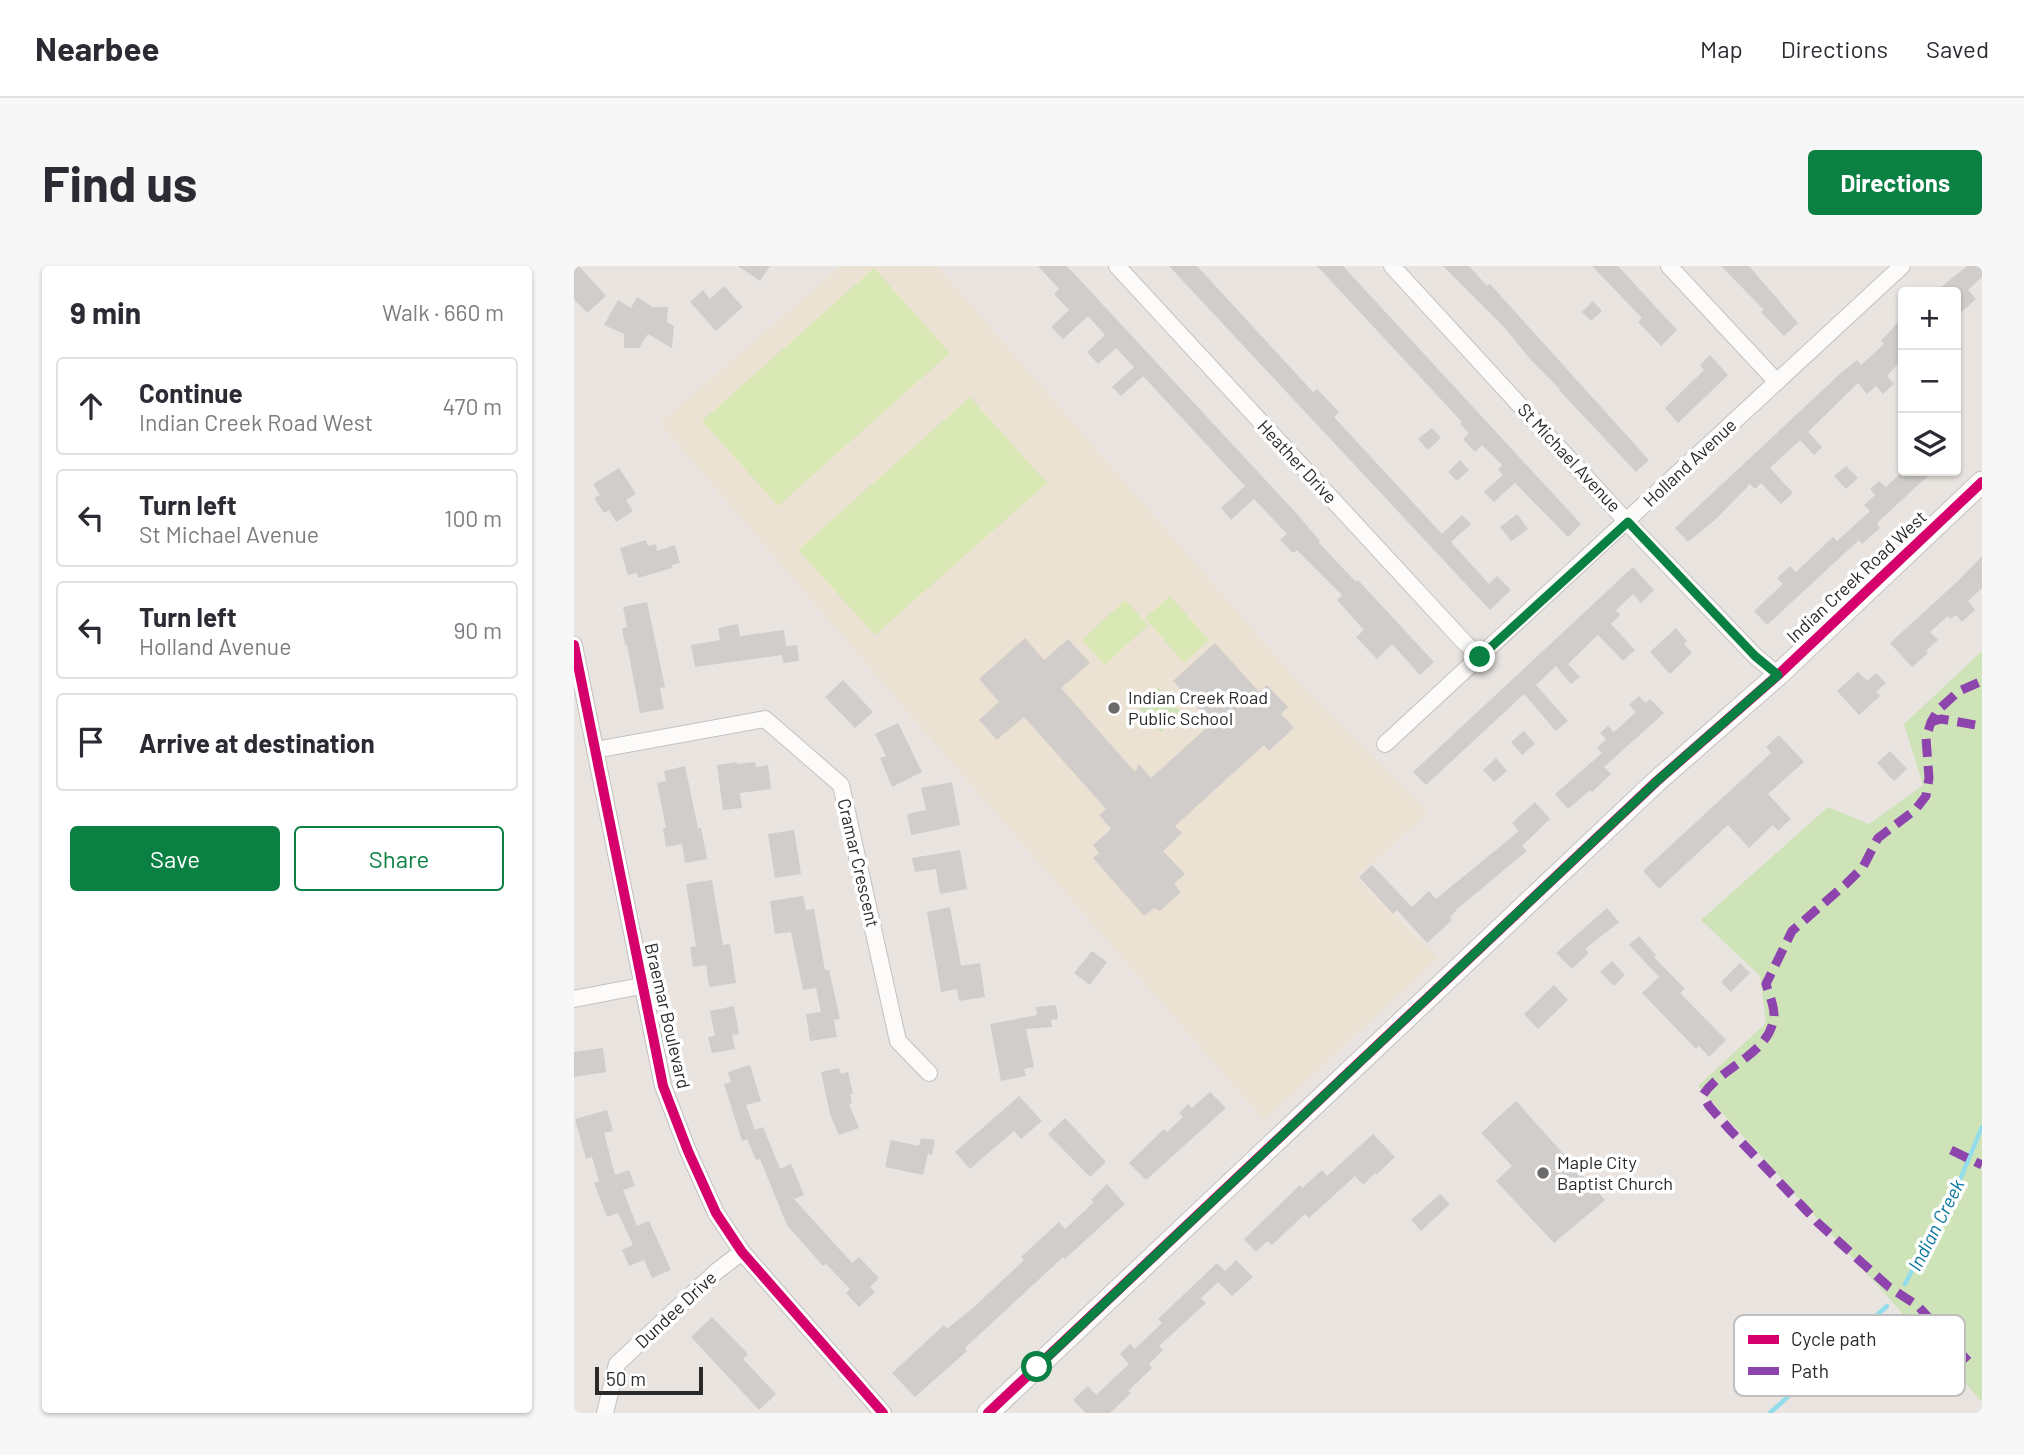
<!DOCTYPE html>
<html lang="en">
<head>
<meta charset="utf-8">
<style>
	body { margin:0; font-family:Barlow,sans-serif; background:#f7f7f7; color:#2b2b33 }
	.controls { position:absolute; right:21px; top:21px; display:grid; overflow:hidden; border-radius:7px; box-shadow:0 2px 5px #0004 }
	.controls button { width:63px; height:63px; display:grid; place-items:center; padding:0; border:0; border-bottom:2px solid #e1e1e2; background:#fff; color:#2b2b33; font:35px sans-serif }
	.scale { position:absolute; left:21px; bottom:18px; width:108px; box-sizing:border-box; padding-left:7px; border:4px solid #2a2a2a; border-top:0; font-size:19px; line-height:24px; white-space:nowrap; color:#2a2a2a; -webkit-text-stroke:5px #fff; paint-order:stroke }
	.stop { position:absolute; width:21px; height:21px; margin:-16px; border:5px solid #0b8043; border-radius:50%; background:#fff }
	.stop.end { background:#0b8043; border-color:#fff; box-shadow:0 2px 7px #0008 }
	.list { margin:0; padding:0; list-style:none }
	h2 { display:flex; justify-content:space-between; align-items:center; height:91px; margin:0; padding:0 28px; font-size:30px }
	h2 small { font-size:23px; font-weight:400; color:#7c7c81 }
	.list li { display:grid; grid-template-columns:46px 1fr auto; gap:21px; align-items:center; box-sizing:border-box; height:98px; margin:0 14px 14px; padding:0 14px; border:2px solid #e1e1e2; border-radius:7px }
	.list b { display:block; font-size:26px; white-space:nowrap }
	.list p { margin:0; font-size:23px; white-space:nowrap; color:#7c7c81 }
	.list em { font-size:23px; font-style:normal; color:#7c7c81 }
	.actions { display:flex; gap:14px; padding:21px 28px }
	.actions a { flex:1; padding:16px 0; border:2px solid #0b8043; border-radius:7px; text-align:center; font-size:24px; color:#0b8043 }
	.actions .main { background:#0b8043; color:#fff }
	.icon { flex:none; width:38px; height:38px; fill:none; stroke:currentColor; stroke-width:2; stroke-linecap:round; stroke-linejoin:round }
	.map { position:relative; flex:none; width:1408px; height:1147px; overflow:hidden; border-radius:7px }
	header { display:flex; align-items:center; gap:42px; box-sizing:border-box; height:98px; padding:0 35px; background:#fff; border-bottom:2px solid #e1e1e2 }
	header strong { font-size:33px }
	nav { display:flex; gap:38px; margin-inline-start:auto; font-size:24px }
	.intro { display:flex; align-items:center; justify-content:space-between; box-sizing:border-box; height:168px; padding:0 42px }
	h1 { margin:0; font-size:49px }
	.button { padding:18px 32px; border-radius:7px; background:#0b8043; color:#fff; font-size:24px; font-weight:700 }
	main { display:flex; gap:42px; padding:0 42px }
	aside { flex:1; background:#fff; border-radius:7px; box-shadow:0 2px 5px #0004 }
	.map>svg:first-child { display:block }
	.education { fill:#ece2d4 }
	.green { fill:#cee4b8 }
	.pitch { fill:#dae8b6 }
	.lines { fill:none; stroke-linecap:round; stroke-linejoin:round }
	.stream { stroke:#92dceb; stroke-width:4.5 }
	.building { fill:#d0cdca }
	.minor-casing { stroke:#c2c1c1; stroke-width:18 }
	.tertiary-casing { stroke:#c2c1c1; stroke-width:23 }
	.minor { stroke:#fcfbfa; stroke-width:16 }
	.tertiary { stroke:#fcfbfa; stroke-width:21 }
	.quiet { stroke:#8e44ad; stroke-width:9; stroke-dasharray:18 9; stroke-linecap:butt }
	.cycleway-casing { stroke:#fff; stroke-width:15 }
	.cycleway { stroke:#d6006c; stroke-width:10 }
	.route { stroke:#0b8043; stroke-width:9 }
	.poi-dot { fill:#6d6b6a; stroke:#fff; stroke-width:2.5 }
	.labels { text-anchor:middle; stroke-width:7; stroke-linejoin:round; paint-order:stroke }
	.street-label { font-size:18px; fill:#2a2a2a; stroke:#fff }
	.poi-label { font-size:18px; fill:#2a2a2a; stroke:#fff; text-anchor:start }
	.water-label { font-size:19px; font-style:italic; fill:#0b779d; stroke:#fff }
	.key { fill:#fff; stroke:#bfbfbf; stroke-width:2 }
	.key-label { font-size:19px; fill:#2a2a2a }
</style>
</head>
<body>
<header>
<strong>Nearbee</strong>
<nav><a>Map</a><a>Directions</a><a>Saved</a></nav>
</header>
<div class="intro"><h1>Find us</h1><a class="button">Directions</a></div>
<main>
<aside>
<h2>9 min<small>Walk · 660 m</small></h2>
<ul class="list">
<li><svg class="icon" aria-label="ahead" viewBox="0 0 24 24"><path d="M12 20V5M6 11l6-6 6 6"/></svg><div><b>Continue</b><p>Indian Creek Road West</p></div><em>470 m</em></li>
<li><svg class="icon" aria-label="left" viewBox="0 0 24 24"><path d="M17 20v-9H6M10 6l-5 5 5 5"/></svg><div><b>Turn left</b><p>St Michael Avenue</p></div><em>100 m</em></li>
<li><svg class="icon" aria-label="left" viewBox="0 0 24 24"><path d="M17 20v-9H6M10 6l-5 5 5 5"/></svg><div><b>Turn left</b><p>Holland Avenue</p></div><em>90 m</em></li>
<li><svg class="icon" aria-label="arrive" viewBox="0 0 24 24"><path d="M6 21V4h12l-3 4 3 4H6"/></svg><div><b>Arrive at destination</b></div></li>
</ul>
<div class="actions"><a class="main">Save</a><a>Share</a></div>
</aside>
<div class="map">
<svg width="1408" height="1147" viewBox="0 0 1408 1147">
	<rect width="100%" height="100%" fill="#e9e4e0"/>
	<path class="education" d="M267 0H363L733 426 854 547 782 612 864 692 690 854 345 459 86 157Z"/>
	<g class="green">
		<path d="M1408 385V1136L1124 820 1192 757 1186 710 1127 654 1254 541 1295 558 1349 519 1330 458Z"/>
		<path d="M584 421 608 447 587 466 563 440Z"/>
	</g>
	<g class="pitch">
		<path d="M300 2 376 87 204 240 128 155Z"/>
		<path d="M396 131 473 217 301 369 224 284Z"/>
		<path d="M596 330 635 374 610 397 571 352Z"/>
		<path d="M551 334 574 359 531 399 508 374Z"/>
	</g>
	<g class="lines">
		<g class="stream">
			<path d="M1331 1018 1385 916 1408 861"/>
			<path d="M1196 1147 1313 1040"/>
		</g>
	</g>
	<g class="building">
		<path d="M0 0H5L32 30 13 47 0 33Z"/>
		<path d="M164 0H196L186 15Z"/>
		<path d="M464 0H493L724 249 746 275 745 277 782 316 784 314 860 396 846 409 818 378 803 393 782 371 790 364 763 334 768 329 723 284 719 287 706 274 713 268 680 233 657 254 647 242 671 220 569 110 547 130 538 121 560 101 542 82 524 98 513 86 531 69 514 50 489 73 477 61 495 44 480 28 485 23Z"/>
		<path d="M595 0H623L739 126 743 123 765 146 760 151 868 268 888 249 897 258 877 276 915 318 923 310 937 324 916 344Z"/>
		<path d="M743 0H769L1007 258 994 271 941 217 920 236 910 226 929 209 924 204 928 199 908 179 901 186 889 173 895 167 886 158 888 156Z"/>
		<path d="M869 0H895L913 20 916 18 1075 194 1062 206 985 124 986 123 956 93 930 61Z"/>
		<path d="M1018 0H1044L1103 64 1087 80 1064 56 1068 52Z"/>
		<path d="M1147 0H1175L1224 57 1210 70 1187 46 1190 44Z"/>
		<path d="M1393 0H1408V11L1394 24 1402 33 1382 51V26H1361Z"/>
		<path d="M150 20 169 41 142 65 116 36 129 24 136 33Z"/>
		<path d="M63 31 79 41H94L93 56 100 60 98 82 74 68 65 82H50V68L30 59 44 34 57 42Z"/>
		<path d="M1019 35 1028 45 1017 55 1008 46Z"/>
		<path d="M1329 51V92L1313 110 1320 118 1309 128 1302 120 1293 128 1284 117 1234 166 1248 181 1240 189 1226 174 1196 202 1219 227 1207 238 1187 217 1181 223 1176 218 1141 254 1114 276 1101 262 1268 106 1283 94 1287 99 1310 78 1307 75Z"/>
		<path d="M1136 89 1154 109 1104 157 1091 142 1130 104 1126 99Z"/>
		<path d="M858 162 867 172 854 184 844 173Z"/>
		<path d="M886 194 895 204 883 215 874 206Z"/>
		<path d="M1272 200 1284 212 1272 223 1260 210Z"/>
		<path d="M45 202 62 228 52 234 59 245 42 256 35 244 30 247 20 232 26 229 19 218Z"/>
		<path d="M1329 205H1359L1303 257 1306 262 1288 278 1285 274 1193 359 1180 345 1209 318 1203 312 1216 300 1222 306 1259 271 1263 275 1296 245 1290 239 1301 229 1296 223 1305 215 1312 221Z"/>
		<path d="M943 248 954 263 937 275 926 261Z"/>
		<path d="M72 274 74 280 82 278 83 285 101 279 106 297 98 299V302L64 312 63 307 54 309 46 282Z"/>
		<path d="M1408 290V322L1394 335 1401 344 1388 356 1382 349 1376 353 1374 350 1356 366 1364 374 1352 385 1354 387 1338 401 1316 377 1385 314Z"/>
		<path d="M1059 301 1080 324 1067 337 1059 328 1042 344 1046 349 1037 358 1061 384 1049 395 1024 369 994 398 1006 411 997 418 982 400 962 419 994 455 982 465 950 428 852 519 839 506Z"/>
		<path d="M73 336 91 421 86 422 90 443 66 447 53 379H51L48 362 53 361 49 341Z"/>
		<path d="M164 358 166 370 210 364 212 380 223 379 225 395 209 397 208 389 121 401 117 379 146 374 144 362Z"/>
		<path d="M1102 362 1113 375 1110 378 1118 387 1096 408 1076 386Z"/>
		<path d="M451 372 470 394 494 373 516 397 487 422 561 506 565 498 577 512 638 457 599 415 641 377 685 426 693 419 714 441 707 448 720 462 695 485 690 479 601 560 608 567 589 585 611 608 600 618 607 626 586 645 580 642 570 650 519 592 525 587 519 579 537 563 525 549 532 543 450 451 423 474 405 454 425 436 405 413Z"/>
		<path d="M1284 406 1293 415 1302 407 1312 417 1302 426 1306 430 1285 449 1263 425Z"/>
		<path d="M269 414 299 446 281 462 251 431Z"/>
		<path d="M1065 430 1072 437 1076 433 1090 447 1030 501 1037 508 1018 526 1016 524 994 543 981 528 1028 487 1023 482 1032 473 1026 467 1034 460 1040 466 1062 446 1055 439Z"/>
		<path d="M324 457 348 506 318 521 306 492 312 490 301 468Z"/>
		<path d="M950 465 961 478 948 489 937 476Z"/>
		<path d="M1205 469 1230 496 1194 528 1217 553 1204 565 1199 559 1175 582 1154 559 1085 623 1069 605 1197 487 1192 481Z"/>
		<path d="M1316 485 1333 503 1320 515 1303 497Z"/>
		<path d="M922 492 933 505 920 516 909 504Z"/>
		<path d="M163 496V498L181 496 182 501 194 499 197 523 166 527 168 542 149 544 143 499Z"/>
		<path d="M111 500 124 562H127L133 593 111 597 108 578 92 581 89 562H92L83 517 92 515 90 505Z"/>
		<path d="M378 516 386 559 337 569 333 548 352 544 347 522Z"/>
		<path d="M961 536 976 553 948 580 953 585 883 643 876 652 878 654 853 677 823 644 819 648 785 611 798 599 838 641 855 625 862 633 945 565 938 557Z"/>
		<path d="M220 564 227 608 201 612 194 568Z"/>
		<path d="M386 584 393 623 366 628 362 603 341 606 338 592Z"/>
		<path d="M138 614 149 679 156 678 162 717 135 721 132 699 119 701 116 681 122 680 112 618Z"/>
		<path d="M229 630 232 644 240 643 251 704H255L266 753 260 754 263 771 236 775 232 748 247 746 242 722 229 724 217 666 201 668 196 635Z"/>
		<path d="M376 641 387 700 406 697 411 731 385 735 383 723 367 726 353 646Z"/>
		<path d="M1033 642 1045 656 1011 683 1015 687 998 703 982 687Z"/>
		<path d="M1065 670 1082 689 1080 691 1111 723 1106 727 1152 774 1135 791 1125 780 1122 783 1068 727 1085 711 1055 679Z"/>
		<path d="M518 685 533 696 516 719 500 707Z"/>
		<path d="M1038 695 1051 709 1040 720 1026 706Z"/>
		<path d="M1166 697 1176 707 1157 726 1147 716Z"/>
		<path d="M980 719 994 734 964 763 950 748Z"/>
		<path d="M482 739 484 753 477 754 478 761 452 763 460 801 450 803 452 810 427 815 416 758 463 749 462 741Z"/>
		<path d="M160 740 165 768 158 769 161 783 138 787 134 771 141 770 136 745Z"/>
		<path d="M29 782 32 806 0 811V786Z"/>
		<path d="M176 799 187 835 172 839 181 864 189 861 206 903 217 898 230 929 220 933 278 997 285 991 305 1012 296 1021 301 1026 285 1041 272 1027 276 1023 252 998 249 1000 213 959 186 893 182 894 173 873 168 875 150 818 157 816 154 806Z"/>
		<path d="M265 802 267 808 274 806 279 828H276L278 837 275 838 285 862 265 869 256 848 247 806Z"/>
		<path d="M636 826 652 842 572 914 555 897 590 863 593 866 609 851 605 847 614 838 618 842Z"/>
		<path d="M445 830 468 855 447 873 440 865 396 903 381 886Z"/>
		<path d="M942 835 1031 934 980 977 922 915 938 900 907 867Z"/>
		<path d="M33 844 39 865 30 867 41 909 55 904 61 920 49 924 63 960 75 955 97 1004 78 1012 70 994 55 1000 48 984 59 979 44 947 33 951 20 917 25 915 18 891 12 893 1 853Z"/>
		<path d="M491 852 532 896 516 911 474 868Z"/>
		<path d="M799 868 821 891 802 909 801 907 789 919 781 910 735 952 731 948 698 979 693 975 682 986 670 973 726 919 728 922 748 904 753 910Z"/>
		<path d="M347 872 361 874 358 889 354 888 349 909 311 901 317 874 345 880Z"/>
		<path d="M533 918 551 938 491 993 489 991 391 1082 393 1085 341 1131 318 1107 370 1059 373 1063 400 1041 450 994 447 991 485 956 491 963 520 936 517 934Z"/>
		<path d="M866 928 876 938 847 965 837 954Z"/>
		<path d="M662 994 679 1011 658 1030 644 1016 627 1032 632 1037 585 1080 589 1084 575 1098 578 1102 554 1125 557 1127 536 1147H512L499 1134 514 1120 522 1129 555 1098 546 1088 556 1078 561 1083 588 1057 584 1053 643 997 651 1005Z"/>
		<path d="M138 1051 174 1088 169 1093 202 1128 185 1144 117 1071Z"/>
	</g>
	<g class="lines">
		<defs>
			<g id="minor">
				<path d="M543 0 890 376 906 391"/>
				<path d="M818 0 1053 256 1181 390 1204 409"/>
				<path d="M1095 0 1203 116"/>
				<path d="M0 379 89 820 114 885 142 947 168 986 309 1147"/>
				<path d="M811 478 1328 0"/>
				<path d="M21 484 191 453 267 519 324 775 355 807"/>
				<path d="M0 733 67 720"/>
				<path d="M31 1147 43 1098 143 1005 168 986"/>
			</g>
			<path id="tertiary" d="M414 1147 1083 515 1204 409 1408 216"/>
		</defs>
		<use href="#minor" class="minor-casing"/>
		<use href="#tertiary" class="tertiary-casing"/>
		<use href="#minor" class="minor"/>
		<use href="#tertiary" class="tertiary"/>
		<g class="quiet">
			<path d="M1357 456 1367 453 1408 460"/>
			<path d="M1377 884 1408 899"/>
			<path d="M1394 1095 1344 1040 1315 1021 1244 957 1156 864 1135 840 1129 829C1147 801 1198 787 1200 749 1200 739 1195 728 1192 718L1218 665 1273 617 1289 601 1304 572 1341 544 1352 530 1355 512 1352 472 1357 456 1364 444 1385 425 1408 415"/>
		</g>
		<defs>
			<g id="cycleway">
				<path d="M0 379 89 820 114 885 142 947 168 986 309 1147"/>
				<path d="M414 1147 1083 515 1204 409 1408 216"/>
			</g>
		</defs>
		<use href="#cycleway" class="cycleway-casing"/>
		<use href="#cycleway" class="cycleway"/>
	</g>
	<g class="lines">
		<path class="route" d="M463 1101 1083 515 1204 409 1181 390 1054 256 906 391"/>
	</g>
	<g class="poi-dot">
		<circle cx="540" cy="442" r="7"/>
		<circle cx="969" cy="907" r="7"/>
	</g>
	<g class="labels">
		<g class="street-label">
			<text transform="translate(995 192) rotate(47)" y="6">St Michael Avenue</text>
			<text transform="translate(723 196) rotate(47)" y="6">Heather Drive</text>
			<text transform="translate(1116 197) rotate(-43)" y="6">Holland Avenue</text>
			<text transform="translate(1283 311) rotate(-43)" y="6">Indian Creek Road West</text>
			<text transform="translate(284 597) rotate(77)" y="6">Cramar Crescent</text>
			<text transform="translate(93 750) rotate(77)" y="6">Braemar Boulevard</text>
			<text transform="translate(102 1044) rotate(-43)" y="6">Dundee Drive</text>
		</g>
		<g class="poi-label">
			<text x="554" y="438">Indian Creek Road<tspan x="554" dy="21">Public School</tspan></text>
			<text x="983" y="903">Maple City<tspan x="983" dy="21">Baptist Church</tspan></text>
		</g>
		<g class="water-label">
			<text transform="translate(1362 959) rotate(-63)" y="7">Indian Creek</text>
		</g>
	</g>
	<rect x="1160" y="1049" width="231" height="81" rx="10" class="key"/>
	<rect x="1174" y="1069" width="31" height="9" fill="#d6006c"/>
	<rect x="1174" y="1101" width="31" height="8" fill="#8e44ad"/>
	<g class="key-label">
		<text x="1217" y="1080">Cycle path</text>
		<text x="1217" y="1112">Path</text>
	</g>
</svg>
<div class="controls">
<button>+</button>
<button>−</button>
<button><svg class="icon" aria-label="layers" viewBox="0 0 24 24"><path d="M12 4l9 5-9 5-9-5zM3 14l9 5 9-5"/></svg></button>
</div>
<div class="scale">50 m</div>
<div class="stop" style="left:463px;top:1101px"></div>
<div class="stop end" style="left:906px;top:391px"></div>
</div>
</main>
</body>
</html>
